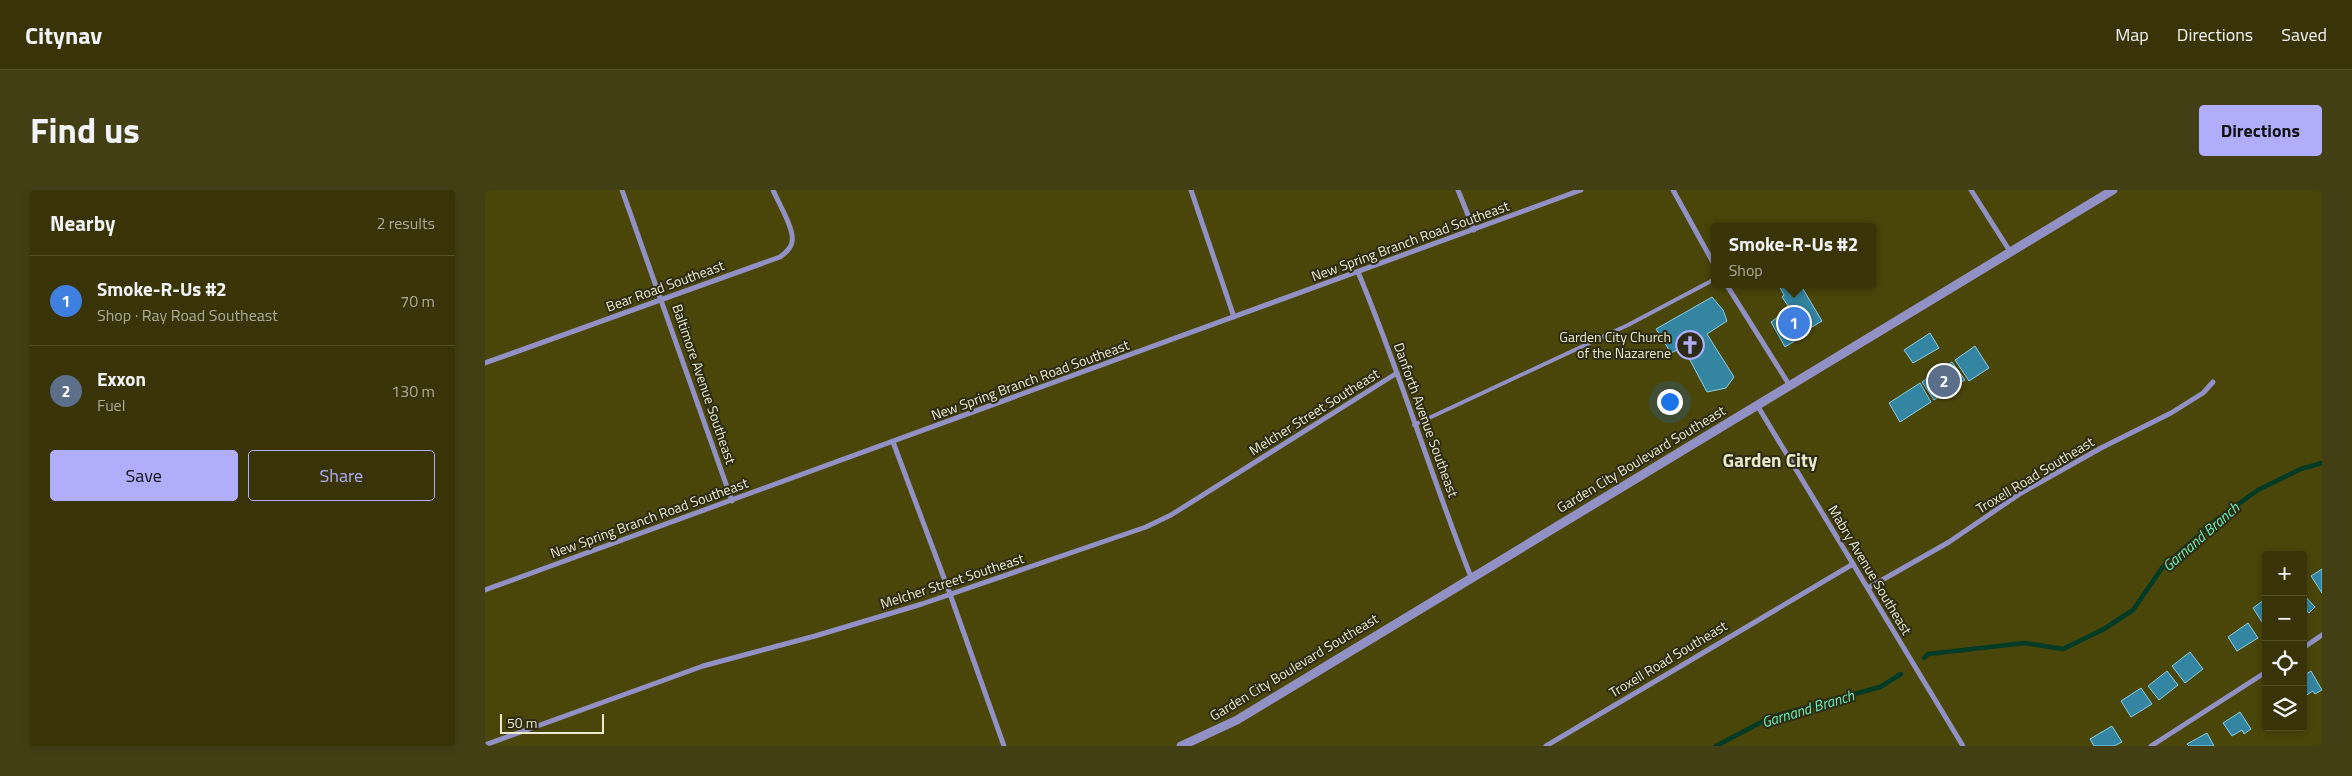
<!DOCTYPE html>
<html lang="en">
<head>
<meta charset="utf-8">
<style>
	body { margin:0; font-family:"Titillium Web",sans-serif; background:#433f15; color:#f1f3f6 }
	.controls { position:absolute; right:15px; bottom:15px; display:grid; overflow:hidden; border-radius:5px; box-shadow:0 2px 8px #0003 }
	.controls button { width:45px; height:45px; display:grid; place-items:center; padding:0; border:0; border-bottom:1px solid #524f28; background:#383407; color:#f1f3f6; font:25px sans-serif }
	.scale { position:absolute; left:15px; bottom:12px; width:104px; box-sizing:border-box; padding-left:5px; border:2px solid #ebeacd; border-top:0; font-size:14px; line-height:18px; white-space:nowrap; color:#ebeacd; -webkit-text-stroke:4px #2d2b14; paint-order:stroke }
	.you { position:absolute; left:1184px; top:211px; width:18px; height:18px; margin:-12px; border:4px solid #fff; border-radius:50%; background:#1a73e8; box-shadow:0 0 0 8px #1a73e833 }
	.badge { display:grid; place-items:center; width:32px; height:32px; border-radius:50%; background:#b0aefa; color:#fff; font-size:16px; font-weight:700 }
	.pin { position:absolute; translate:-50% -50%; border:2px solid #fff; box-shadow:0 1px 5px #0006 }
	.popup { position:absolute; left:1226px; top:33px; width:165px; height:65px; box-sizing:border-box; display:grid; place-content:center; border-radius:5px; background:#383407; filter:drop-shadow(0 1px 4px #0005); font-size:16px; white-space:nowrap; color:#abaa9b }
	.popup b { font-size:19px; color:#f1f3f6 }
	.popup::after { content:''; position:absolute; left:50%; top:100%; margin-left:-10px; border:10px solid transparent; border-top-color:#383407 }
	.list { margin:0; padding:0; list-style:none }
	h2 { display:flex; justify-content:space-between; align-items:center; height:65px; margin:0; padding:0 20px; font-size:21px }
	h2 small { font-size:16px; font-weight:400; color:#abaa9b }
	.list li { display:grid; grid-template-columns:32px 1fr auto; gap:15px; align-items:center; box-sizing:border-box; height:90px; padding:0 20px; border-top:1px solid #524f28 }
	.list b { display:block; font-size:19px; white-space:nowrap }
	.list p { margin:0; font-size:16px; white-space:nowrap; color:#abaa9b }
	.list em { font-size:16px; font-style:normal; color:#abaa9b }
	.actions { display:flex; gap:10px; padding:15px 20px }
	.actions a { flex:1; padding:11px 0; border:1px solid #b0aefa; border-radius:5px; text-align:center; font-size:18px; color:#b0aefa }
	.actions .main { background:#b0aefa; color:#111 }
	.icon { flex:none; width:28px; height:28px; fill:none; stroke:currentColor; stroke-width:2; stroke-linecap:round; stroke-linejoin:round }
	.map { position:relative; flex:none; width:1837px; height:556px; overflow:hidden; border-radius:5px }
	header { display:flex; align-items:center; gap:30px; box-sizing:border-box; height:70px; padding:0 25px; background:#383407; border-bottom:1px solid #524f28 }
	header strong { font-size:24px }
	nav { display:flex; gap:28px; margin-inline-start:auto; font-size:18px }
	.intro { display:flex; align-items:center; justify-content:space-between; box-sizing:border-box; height:120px; padding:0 30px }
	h1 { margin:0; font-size:35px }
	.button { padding:12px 22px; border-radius:5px; background:#b0aefa; color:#111; font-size:18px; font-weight:700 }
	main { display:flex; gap:30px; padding:0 30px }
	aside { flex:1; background:#383407; border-radius:5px; box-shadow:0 2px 8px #0003 }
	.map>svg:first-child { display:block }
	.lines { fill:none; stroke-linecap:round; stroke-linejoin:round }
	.stream { stroke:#003b28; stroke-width:4.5 }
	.building { fill:#3485a1; stroke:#8dcee8 }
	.service { stroke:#9191c5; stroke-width:4 }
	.minor { stroke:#9191c5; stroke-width:5 }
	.tertiary { stroke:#9191c5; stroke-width:9 }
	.labels { text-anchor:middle; stroke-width:4; stroke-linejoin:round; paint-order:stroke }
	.street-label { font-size:14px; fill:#ebeacd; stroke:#2d2b14 }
	.poi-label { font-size:14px; fill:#ebeacd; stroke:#2d2b14; text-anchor:end }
	.water-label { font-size:15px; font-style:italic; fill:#68eeba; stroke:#2d2b14 }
	.district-label { font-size:19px; font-weight:bold; fill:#ebeacd; stroke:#2d2b14 }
</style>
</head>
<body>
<header>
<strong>Citynav</strong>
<nav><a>Map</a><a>Directions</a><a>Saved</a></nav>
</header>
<div class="intro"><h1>Find us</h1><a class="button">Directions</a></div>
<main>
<aside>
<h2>Nearby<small>2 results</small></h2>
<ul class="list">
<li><span class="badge" style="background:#3f7fe0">1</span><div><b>Smoke-R-Us #2</b><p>Shop · Ray Road Southeast</p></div><em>70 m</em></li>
<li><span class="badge" style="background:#5c6f8a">2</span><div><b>Exxon</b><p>Fuel</p></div><em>130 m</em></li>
</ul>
<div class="actions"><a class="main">Save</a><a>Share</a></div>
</aside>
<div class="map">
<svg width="1837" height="556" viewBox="0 0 1837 556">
	<rect width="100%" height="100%" fill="#4a4509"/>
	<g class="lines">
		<g class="stream">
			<path d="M1439 468 1443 464 1540 453 1578 459 1619 439 1648 420 1677 378 1731 330 1773 300 1816 279 1837 273"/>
			<path d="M1231 556 1286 527 1395 497 1416 484"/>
		</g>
	</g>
	<g class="building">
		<path d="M1293 94H1315L1337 131 1320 141 1297 107 1299 105Z"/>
		<path d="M1227 107 1238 120 1242 131 1222 144 1249 187 1241 198 1222 202 1199 159 1198 157 1186 163 1171 139Z"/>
		<path d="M1306 119 1322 143 1313 149 1297 124Z"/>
		<path d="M1297 124 1313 149 1300 157 1286 132Z"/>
		<path d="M1445 143 1454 158 1428 173 1419 160Z"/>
		<path d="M1490 156 1504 178 1484 191 1470 170Z"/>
		<path d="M1467 172 1480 190 1449 210 1437 192Z"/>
		<path d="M1435 193 1446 212 1415 232 1404 213Z"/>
		<path d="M1837 379V403L1826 386Z"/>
		<path d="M1818 404 1830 417 1824 423 1818 418Z"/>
		<path d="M1779 410 1781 413V438L1768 418Z"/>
		<path d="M1763 433 1773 448 1752 461 1743 447Z"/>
		<path d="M1705 462 1718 479 1700 493 1687 476Z"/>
		<path d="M1682 481 1693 495 1674 510 1663 496Z"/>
		<path d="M1826 481 1837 500 1830 504 1828 501 1820 506 1818 486Z"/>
		<path d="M1656 498 1667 514 1646 527 1636 511Z"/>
		<path d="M1755 522 1766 539 1759 544 1757 540 1747 546 1738 533Z"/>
		<path d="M1627 536 1637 552 1629 556H1609L1605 549Z"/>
		<path d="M1722 543 1729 556H1704L1702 554Z"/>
	</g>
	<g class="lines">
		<path class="service" d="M929 235 1143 135 1230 89"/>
		<g class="minor">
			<path d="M137 0 247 311"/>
			<path d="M706 0 749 127"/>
			<path d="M973 0 989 40"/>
			<path d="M1188 0 1230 76"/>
			<path d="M1486 0 1526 63"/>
			<path d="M873 82C915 182 946 286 986 387"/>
			<path d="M1241 94 1305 196"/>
			<path d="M0 173 295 67C300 63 306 59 307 52 310 40 293 12 288 0"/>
			<path d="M1272 215 1478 556"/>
			<path d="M408 252 465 404 519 556"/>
			<path d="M1383 398 1464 352 1536 303 1616 258 1686 223 1718 203 1728 192"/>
			<path d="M0 400 1096 0"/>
			<path d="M1818 458 1837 445"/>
			<path d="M0 555 218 476 330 446 437 414 661 337 686 325 912 183"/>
			<path d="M1061 556 1368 374"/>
			<path d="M1666 556 1781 482"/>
		</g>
		<path class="tertiary" d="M696 556 752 530 1628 0"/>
	</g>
	<defs>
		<symbol id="church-ring" viewBox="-11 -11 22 22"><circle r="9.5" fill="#2d2b14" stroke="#b0aefa" stroke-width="1.5"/><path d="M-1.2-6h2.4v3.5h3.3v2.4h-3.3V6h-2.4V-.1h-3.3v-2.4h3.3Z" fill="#b0aefa"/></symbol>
	</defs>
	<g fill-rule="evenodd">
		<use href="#church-ring" x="1189" y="139" width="32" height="32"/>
	</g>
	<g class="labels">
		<g class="street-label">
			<text transform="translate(925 51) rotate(-20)" y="5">New Spring Branch Road Southeast</text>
			<text transform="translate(180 96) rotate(-20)" y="5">Bear Road Southeast</text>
			<text transform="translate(545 190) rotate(-20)" y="5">New Spring Branch Road Southeast</text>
			<text transform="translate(219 194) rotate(71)" y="5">Baltimore Avenue Southeast</text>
			<text transform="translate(829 222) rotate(-32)" y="5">Melcher Street Southeast</text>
			<text transform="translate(941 230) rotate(70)" y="5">Danforth Avenue Southeast</text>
			<text transform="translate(1156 269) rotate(-31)" y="5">Garden City Boulevard Southeast</text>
			<text transform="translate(1550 285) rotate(-31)" y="5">Troxell Road Southeast</text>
			<text transform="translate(164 328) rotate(-20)" y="5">New Spring Branch Road Southeast</text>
			<text transform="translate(1385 380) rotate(59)" y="5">Mabry Avenue Southeast</text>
			<text transform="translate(467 391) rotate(-18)" y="5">Melcher Street Southeast</text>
			<text transform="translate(1183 469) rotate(-31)" y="5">Troxell Road Southeast</text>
			<text transform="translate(809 477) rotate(-31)" y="5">Garden City Boulevard Southeast</text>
		</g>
		<g class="poi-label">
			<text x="1186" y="152">Garden City Church<tspan x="1186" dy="16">of the Nazarene</tspan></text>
		</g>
		<g class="water-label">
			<text transform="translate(1716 347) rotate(-41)" y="5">Garnand Branch</text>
			<text transform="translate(1323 519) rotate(-17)" y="5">Garnand Branch</text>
		</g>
		<g class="district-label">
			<text x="1285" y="277">Garden City</text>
		</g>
	</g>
</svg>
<div class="controls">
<button>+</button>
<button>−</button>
<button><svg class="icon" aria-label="locate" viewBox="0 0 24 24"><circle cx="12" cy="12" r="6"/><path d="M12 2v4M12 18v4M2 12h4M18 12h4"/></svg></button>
<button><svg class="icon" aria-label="layers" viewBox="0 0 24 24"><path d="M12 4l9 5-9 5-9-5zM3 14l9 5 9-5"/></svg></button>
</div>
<div class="scale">50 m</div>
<div class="you"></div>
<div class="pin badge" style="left:1309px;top:133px;background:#3f7fe0">1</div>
<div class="popup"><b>Smoke-R-Us #2</b>Shop</div>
<div class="pin badge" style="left:1459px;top:191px;background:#5c6f8a">2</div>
</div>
</main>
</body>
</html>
